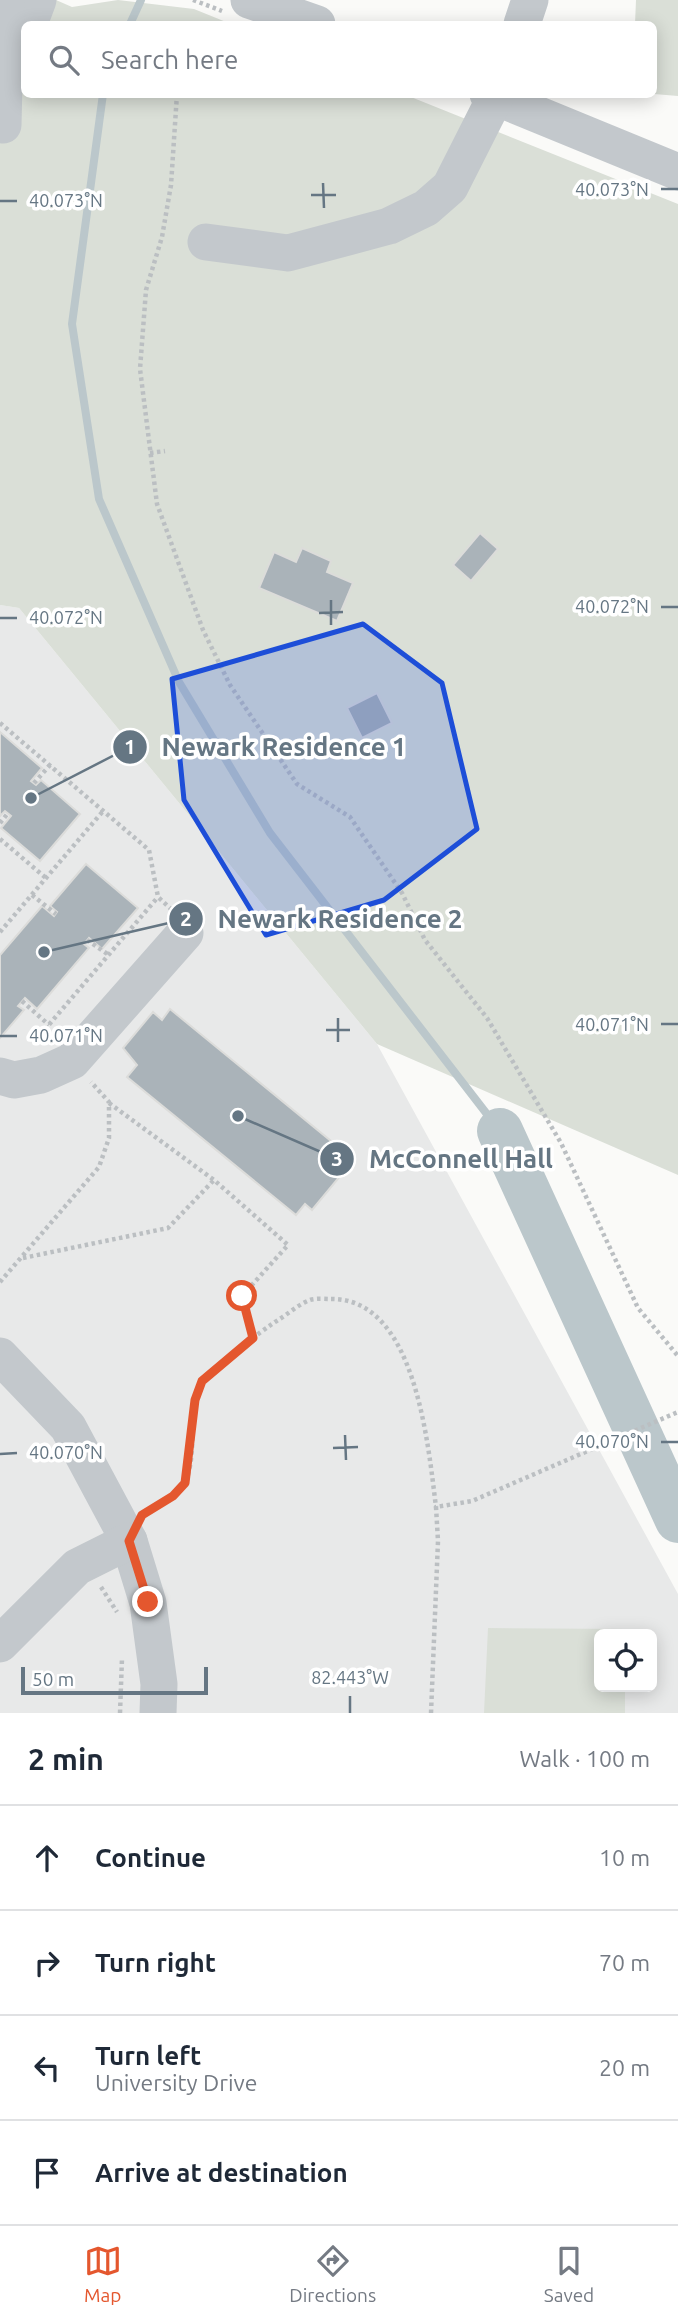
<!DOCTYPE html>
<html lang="en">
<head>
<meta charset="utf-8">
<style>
	body { margin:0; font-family:Ubuntu,sans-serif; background:#f6f6f7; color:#1f2937 }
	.controls { position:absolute; right:21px; bottom:21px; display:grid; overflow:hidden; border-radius:10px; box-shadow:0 4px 18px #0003 }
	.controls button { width:63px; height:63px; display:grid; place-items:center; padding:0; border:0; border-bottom:2px solid #e0e1e3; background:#fff; color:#1f2937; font:35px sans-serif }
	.scale { position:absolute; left:21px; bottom:18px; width:187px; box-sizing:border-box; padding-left:7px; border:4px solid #657683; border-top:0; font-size:19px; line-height:24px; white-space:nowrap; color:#657683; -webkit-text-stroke:5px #fff; paint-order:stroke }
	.stop { position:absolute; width:21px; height:21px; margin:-16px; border:5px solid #e4572e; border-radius:50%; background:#fff }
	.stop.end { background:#e4572e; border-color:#fff; box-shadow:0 2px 7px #0008 }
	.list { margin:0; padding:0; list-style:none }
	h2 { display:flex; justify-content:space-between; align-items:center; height:91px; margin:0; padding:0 28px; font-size:30px }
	h2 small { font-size:23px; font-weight:400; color:#747a83 }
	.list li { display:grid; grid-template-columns:46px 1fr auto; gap:21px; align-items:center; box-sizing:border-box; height:105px; padding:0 28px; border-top:2px solid #e0e1e3 }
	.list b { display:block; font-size:26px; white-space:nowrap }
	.list p { margin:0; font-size:23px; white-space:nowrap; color:#747a83 }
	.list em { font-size:23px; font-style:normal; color:#747a83 }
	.icon { flex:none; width:38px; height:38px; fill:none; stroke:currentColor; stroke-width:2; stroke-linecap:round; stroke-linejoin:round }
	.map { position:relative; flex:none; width:678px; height:1713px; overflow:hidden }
	.search { position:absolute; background:#fff; box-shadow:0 4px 18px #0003; left:21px; right:21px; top:21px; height:77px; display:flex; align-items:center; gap:18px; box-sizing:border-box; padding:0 24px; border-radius:10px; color:#747a83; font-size:26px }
	.sheet { height:511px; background:#fff }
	nav { display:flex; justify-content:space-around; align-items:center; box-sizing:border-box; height:98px; border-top:2px solid #e0e1e3; background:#fff; font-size:19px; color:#747a83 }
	nav a { display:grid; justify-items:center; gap:4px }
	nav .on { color:#e4572e }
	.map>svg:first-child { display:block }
	.built { fill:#e8e9e9; fill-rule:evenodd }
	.green { fill:#dadfd7 }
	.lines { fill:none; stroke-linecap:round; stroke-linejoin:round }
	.stream { stroke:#bbc7cb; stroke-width:8 }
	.river { stroke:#bbc7cb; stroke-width:46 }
	.building { fill:#aab3b9; stroke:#dcdcda; stroke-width:2 }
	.path { stroke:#bbbfc2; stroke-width:4.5; stroke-dasharray:3.5 3.5; stroke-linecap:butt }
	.minor { stroke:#c3c8cc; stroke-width:37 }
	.route { stroke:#e4572e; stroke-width:9 }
	.marked { fill:#1d4ed8; fill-opacity:0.2; stroke:#1d4ed8; stroke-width:5; stroke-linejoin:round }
	.ticks { fill:none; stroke:#657683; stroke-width:2.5 }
	.ticks-label { font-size:18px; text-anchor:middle; fill:#657683; stroke:#fff; stroke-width:7; stroke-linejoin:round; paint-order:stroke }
	.leader { fill:none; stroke:#657683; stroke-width:2.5 }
	.callout-dot { fill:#657683; stroke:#fff; stroke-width:2.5 }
	.mark-label { font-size:21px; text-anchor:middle; font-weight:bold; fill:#fff }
	.callout-label { font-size:26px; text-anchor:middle; font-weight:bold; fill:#657683; stroke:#fff; stroke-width:7; stroke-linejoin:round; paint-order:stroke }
</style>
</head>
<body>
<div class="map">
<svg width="678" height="1713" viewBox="0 0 678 1713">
	<rect width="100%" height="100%" fill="#fafaf8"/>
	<path class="built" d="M0 605 19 608 377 1044 678 1594V1713H0ZM599 1634H652V1687H599Z"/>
	<g class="green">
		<path d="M0 0H56L72 7 118 0 194 9 231 24H24V94L406 95 678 204V1175L377 1044 19 608 0 605Z"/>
		<path d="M636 0H678V96L654 94V24H635Z"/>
		<path d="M488 1628 626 1629V1634H599V1687H625V1713H484Z"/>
	</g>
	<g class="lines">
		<g class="stream">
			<path d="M130 24 141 0"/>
			<path d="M103 94 72 324 99 499 179 682 270 833 500 1131"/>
		</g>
		<path class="river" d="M500 1131 678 1520"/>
	</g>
	<g class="building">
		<path d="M480 533 498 549 471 581 453 565Z"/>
		<path d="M302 548 331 561 327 572 353 583 337 621 259 588 274 552 296 562Z"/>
		<path d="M377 693 392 723 362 738 347 708Z"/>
		<path d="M0 732 42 768 31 781 36 785 41 780 80 814 40 861 1 828 11 816 5 811 0 816Z"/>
		<path d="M86 864 138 908 102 949 89 938 84 944 89 948 37 1009 25 998 18 1006 24 1010 0 1038V955L42 906 54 916 57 912 50 906Z"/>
		<path d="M170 1009 348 1155 336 1170 341 1175 312 1210 305 1204 296 1215 127 1077 137 1065 123 1048 153 1012 162 1020Z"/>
	</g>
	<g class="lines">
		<g class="path">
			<path d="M193 0 222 11"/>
			<path d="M177 94 171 185 162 237 146 290 140 369 157 504 203 630 230 685 297 784 350 817 402 893 425 940 487 1018 561 1143 638 1308 678 1356"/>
			<path d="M150 453 165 451"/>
			<path d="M0 723 149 850 158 897 171 909"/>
			<path d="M34 783 50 765"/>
			<path d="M0 823 8 813"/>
			<path d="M0 839 46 878"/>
			<path d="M32 895 56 914"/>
			<path d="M0 932 104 810"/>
			<path d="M87 940 109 955"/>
			<path d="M22 1001 49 1025"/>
			<path d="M47 1040 41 1034 158 897"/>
			<path d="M109 1103 214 1180 288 1245 242 1296 253 1338"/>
			<path d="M23 1258 168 1228 214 1180"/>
			<path d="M0 1282 99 1167 109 1138V1102L91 1082"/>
			<path d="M148 1512C160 1504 179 1496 185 1483 198 1454 187 1413 201 1384 207 1371 264 1329 278 1320 288 1314 299 1304 310 1300 316 1298 325 1299 331 1299 416 1298 428 1445 436 1507"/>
			<path d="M101 1587 117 1612"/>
			<path d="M120 1713 122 1658"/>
			<path d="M431 1713 438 1541 436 1507 472 1501 678 1412"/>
		</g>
		<g class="minor">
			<path d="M249 0 317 24"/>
			<path d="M29 24 38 0"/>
			<path d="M522 24 530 0"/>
			<path d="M488 94 678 172"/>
			<path d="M3 125 6 0"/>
			<path d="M206 242 288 253 389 226 426 208 450 187 497 94"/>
			<path d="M0 1076 14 1080 41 1075 72 1061 185 933"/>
			<path d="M0 1356 68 1427 129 1541 148 1603 159 1684 158 1713"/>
			<path d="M0 1644 77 1567 129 1541"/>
		</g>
	</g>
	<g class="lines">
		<path class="route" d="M148 1602 129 1541 142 1515 173 1496 185 1483 195 1400 202 1381 253 1338 242 1296"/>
	</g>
	<path class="marked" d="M363 624 442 683 477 829 384 900 266 935 184 800 172 679Z"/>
	<path class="ticks" d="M323 183 324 208M661 189H678M311 195H336M0 201H17M331 600V625M661 607H678M319 613 343 612M0 618H17M338 1018V1042M661 1024H678M326 1030H350M0 1036H17M345 1435 346 1460M661 1442H678M333 1448 358 1447M0 1454 17 1453M350 1696V1713"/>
	<g class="ticks-label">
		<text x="612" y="196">40.073°N</text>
		<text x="66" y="207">40.073°N</text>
		<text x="612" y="613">40.072°N</text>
		<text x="66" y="624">40.072°N</text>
		<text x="612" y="1031">40.071°N</text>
		<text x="66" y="1042">40.071°N</text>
		<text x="612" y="1448">40.070°N</text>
		<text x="66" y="1459">40.070°N</text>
		<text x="350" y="1684">82.443°W</text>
	</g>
	<path class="leader" d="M31 798L130 747M44 952L186 919M238 1116L337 1159"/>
	<g class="callout-dot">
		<circle cx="31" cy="798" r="7"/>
		<circle cx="44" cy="952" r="7"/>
		<circle cx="238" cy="1116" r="7"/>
		<circle cx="130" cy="747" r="18"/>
		<circle cx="186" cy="919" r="18"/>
		<circle cx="337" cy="1159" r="18"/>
	</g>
	<g class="mark-label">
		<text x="130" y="754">1</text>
		<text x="186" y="926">2</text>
		<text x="337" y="1166">3</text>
	</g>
	<g class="callout-label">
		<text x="284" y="756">Newark Residence 1</text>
		<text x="340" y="928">Newark Residence 2</text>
		<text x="461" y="1168">McConnell Hall</text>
	</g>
</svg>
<div class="controls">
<button><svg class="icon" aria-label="locate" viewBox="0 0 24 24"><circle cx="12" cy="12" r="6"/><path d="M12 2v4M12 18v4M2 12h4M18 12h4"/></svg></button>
</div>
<div class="scale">50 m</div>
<div class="stop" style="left:242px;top:1296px"></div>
<div class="stop end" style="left:148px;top:1602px"></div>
<div class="search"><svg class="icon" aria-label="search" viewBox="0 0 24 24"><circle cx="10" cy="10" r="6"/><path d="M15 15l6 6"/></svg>Search here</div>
</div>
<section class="sheet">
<h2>2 min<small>Walk · 100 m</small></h2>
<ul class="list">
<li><svg class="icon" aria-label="ahead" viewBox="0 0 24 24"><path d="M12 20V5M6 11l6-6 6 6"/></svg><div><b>Continue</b></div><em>10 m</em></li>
<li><svg class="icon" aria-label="right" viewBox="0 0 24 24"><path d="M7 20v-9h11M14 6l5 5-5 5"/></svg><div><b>Turn right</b></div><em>70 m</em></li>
<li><svg class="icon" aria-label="left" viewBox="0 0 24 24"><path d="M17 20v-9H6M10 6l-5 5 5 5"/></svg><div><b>Turn left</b><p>University Drive</p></div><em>20 m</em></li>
<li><svg class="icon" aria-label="arrive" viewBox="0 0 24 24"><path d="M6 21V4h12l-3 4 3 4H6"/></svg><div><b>Arrive at destination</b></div></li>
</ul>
</section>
<nav>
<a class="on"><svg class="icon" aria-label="map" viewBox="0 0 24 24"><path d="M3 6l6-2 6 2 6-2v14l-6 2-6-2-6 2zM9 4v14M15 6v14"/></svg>Map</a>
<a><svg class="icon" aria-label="directions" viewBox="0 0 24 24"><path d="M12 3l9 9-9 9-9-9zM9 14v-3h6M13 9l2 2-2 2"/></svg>Directions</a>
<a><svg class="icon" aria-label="saved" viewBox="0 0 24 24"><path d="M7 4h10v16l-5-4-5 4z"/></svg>Saved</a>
</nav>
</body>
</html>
